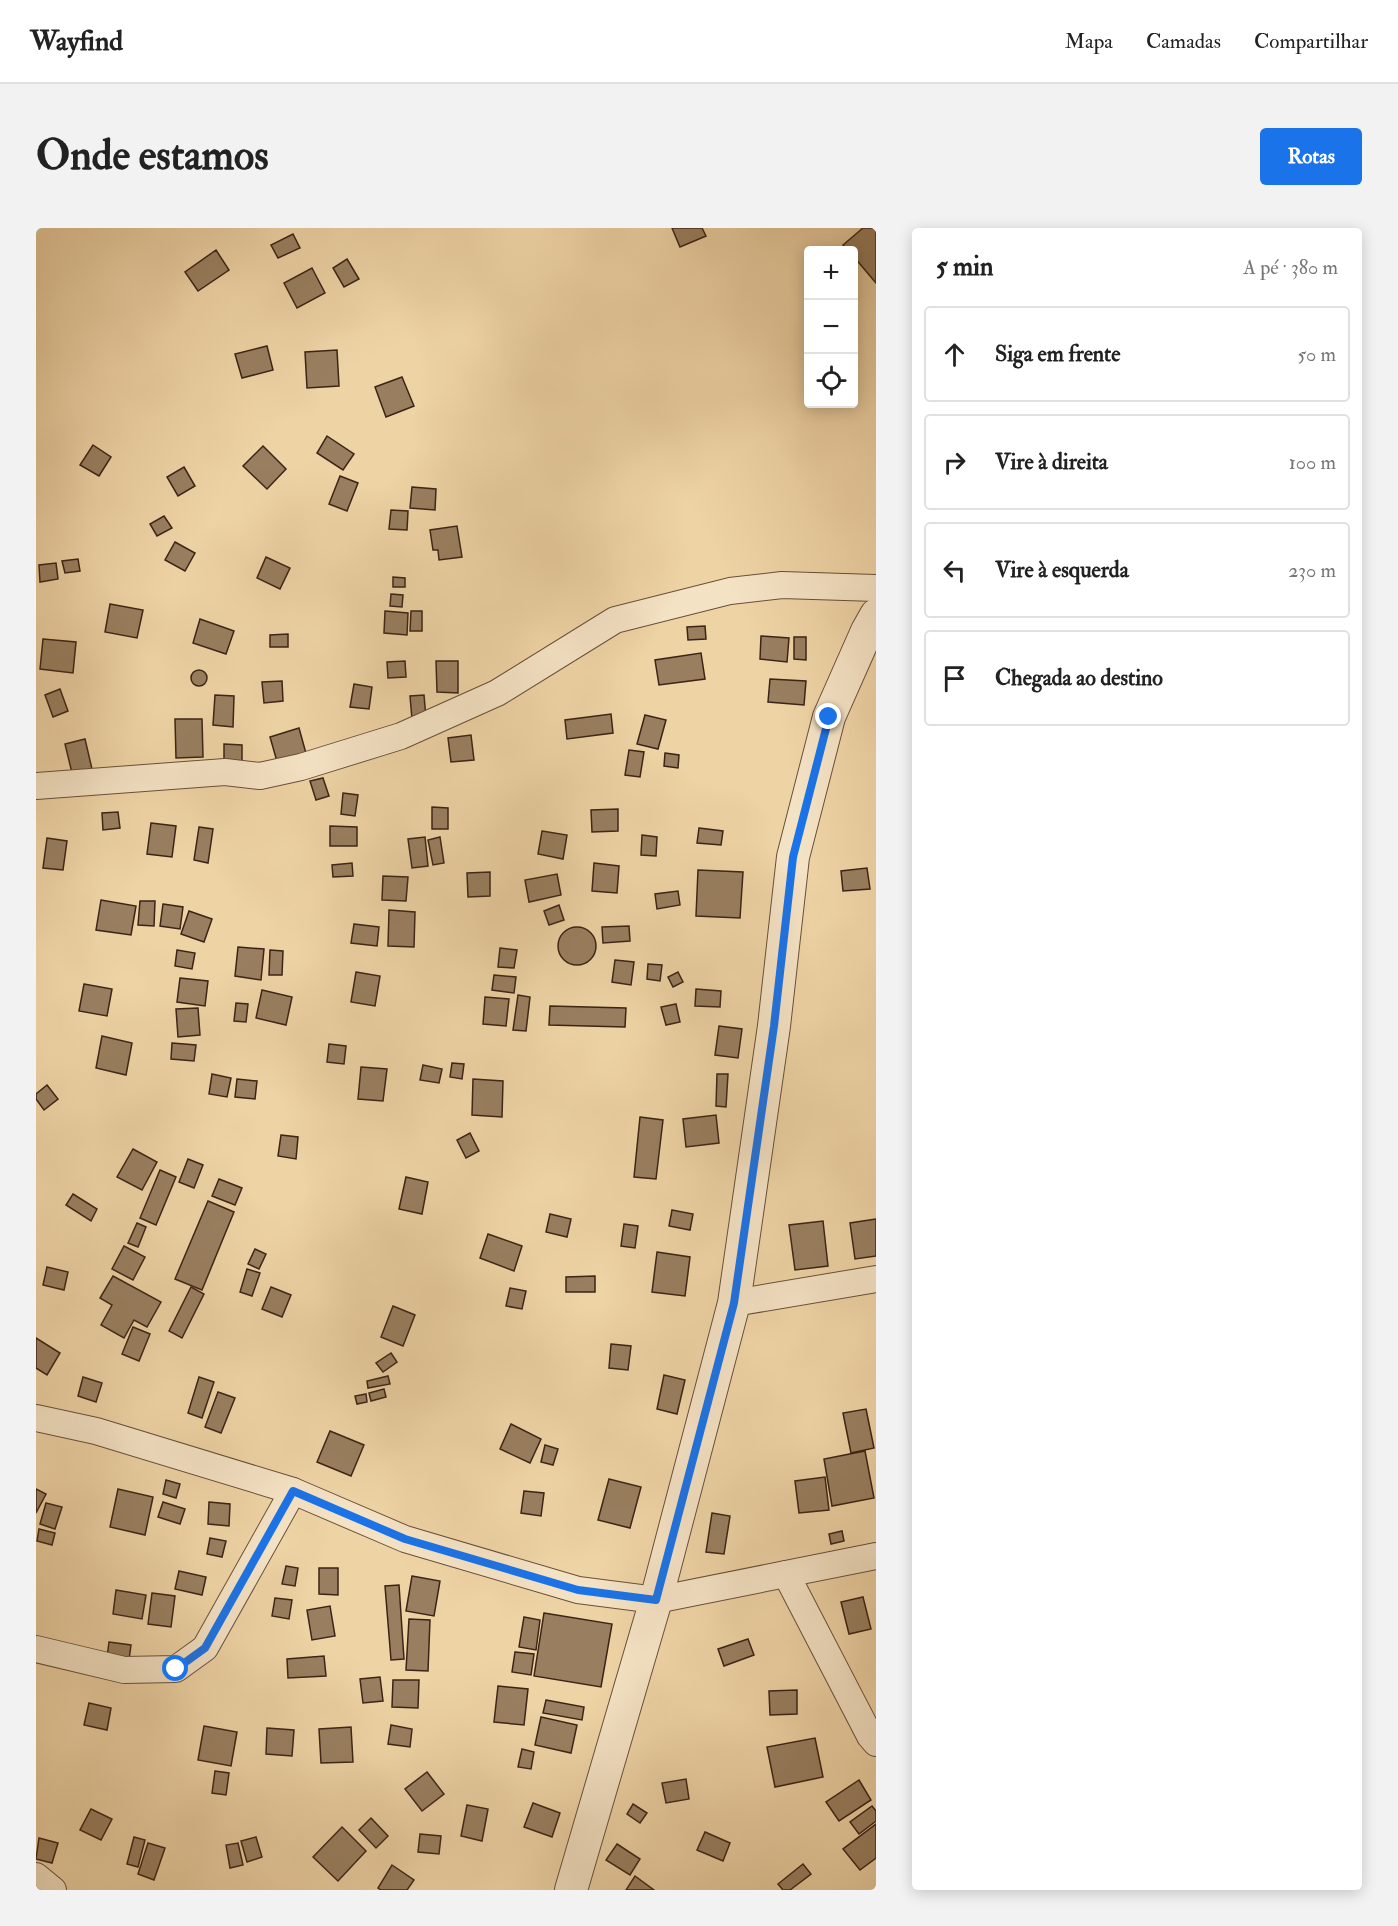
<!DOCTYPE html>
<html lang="pt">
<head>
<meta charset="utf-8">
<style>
	body { margin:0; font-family:"IM FELL Double Pica",serif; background:#f2f2f2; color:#222 }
	.controls { position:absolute; right:18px; top:18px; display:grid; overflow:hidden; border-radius:6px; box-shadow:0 3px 15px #0003 }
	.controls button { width:54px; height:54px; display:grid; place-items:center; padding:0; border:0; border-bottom:2px solid #e0e0e0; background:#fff; color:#222; font:30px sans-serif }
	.stop { position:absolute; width:18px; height:18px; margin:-14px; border:4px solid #1a73e8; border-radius:50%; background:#fff }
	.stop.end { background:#1a73e8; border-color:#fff; box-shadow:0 2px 6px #0008 }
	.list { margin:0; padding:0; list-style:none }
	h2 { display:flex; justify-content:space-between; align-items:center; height:78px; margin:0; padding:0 24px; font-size:26px }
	h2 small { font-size:20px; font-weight:400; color:#767676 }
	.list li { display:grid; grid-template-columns:39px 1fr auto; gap:18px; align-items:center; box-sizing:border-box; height:96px; margin:0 12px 12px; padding:0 12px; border:2px solid #e0e0e0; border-radius:6px }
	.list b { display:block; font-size:22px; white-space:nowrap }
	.list em { font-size:20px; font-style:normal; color:#767676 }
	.icon { flex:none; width:33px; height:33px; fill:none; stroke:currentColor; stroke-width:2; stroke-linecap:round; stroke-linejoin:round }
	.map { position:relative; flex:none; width:840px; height:1662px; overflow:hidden; border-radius:6px }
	header { display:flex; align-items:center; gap:36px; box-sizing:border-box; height:84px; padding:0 30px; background:#fff; border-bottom:2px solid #e0e0e0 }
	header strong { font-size:28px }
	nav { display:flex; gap:33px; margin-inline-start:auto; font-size:21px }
	.intro { display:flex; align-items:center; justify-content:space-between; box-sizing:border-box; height:144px; padding:0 36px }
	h1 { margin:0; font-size:42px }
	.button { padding:15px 27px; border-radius:6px; background:#1a73e8; color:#fff; font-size:21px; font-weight:700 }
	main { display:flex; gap:36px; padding:0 36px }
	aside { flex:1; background:#fff; border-radius:6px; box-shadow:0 3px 15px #0003 }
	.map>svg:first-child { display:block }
	.building { fill:#997f60; stroke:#3c2416; stroke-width:1.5 }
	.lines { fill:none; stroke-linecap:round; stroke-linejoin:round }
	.minor-casing { stroke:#68503a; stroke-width:28 }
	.tertiary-casing { stroke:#68503a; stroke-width:34 }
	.minor { stroke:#f4e2c4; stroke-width:26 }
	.tertiary { stroke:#f4e2c4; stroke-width:32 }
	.route { stroke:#1a73e8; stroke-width:8 }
</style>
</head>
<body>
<header>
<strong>Wayfind</strong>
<nav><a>Mapa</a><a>Camadas</a><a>Compartilhar</a></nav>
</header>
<div class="intro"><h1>Onde estamos</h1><a class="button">Rotas</a></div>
<main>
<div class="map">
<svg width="840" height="1662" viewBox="0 0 840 1662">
	<rect width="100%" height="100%" fill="#eed3a5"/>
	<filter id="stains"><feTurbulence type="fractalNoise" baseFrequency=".00333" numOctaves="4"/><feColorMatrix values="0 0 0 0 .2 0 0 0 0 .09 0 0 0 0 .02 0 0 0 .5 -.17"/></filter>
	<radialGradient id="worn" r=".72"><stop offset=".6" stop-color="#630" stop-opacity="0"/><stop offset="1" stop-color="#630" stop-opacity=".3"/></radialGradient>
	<g class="building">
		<path d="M636 0H666L670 8 644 19Z"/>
		<path d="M827 0H840V55L818 29V22H812L807 17Z"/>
		<path d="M257 6 264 20 242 30 235 17Z"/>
		<path d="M180 22 193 42 162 63 149 44Z"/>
		<path d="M311 31 323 51 308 59 297 40Z"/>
		<path d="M276 40 289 65 261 80 248 55Z"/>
		<path d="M231 118 237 142 206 150 199 126Z"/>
		<path d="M301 122 303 158 271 160 269 124Z"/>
		<path d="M366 149 378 178 350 189 339 159Z"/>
		<path d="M291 208 318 226 307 242 281 225Z"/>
		<path d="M57 217 75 229 63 248 44 237Z"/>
		<path d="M227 218 250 241 231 261 207 238Z"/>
		<path d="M148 239 159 258 142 268 131 249Z"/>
		<path d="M304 248 322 255 311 283 293 276Z"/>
		<path d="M376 259 400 261 399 282 374 280Z"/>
		<path d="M355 282 372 283 371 302 353 301Z"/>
		<path d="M128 288 136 300 121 308 114 296Z"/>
		<path d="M421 298 426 329 403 332 402 322H397L394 302Z"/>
		<path d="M139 314 159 325 149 343 129 332Z"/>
		<path d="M230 329 254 340 244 361 221 350Z"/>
		<path d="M42 331 44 343 29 345 26 333Z"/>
		<path d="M20 335 22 351 4 354 3 337Z"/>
		<path d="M357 349 369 350V359H357Z"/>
		<path d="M355 366 367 367 366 379 354 378Z"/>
		<path d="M74 376 107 382 101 410 69 404Z"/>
		<path d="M349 383 372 385 371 407 348 405Z"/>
		<path d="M375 383H386V403H374Z"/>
		<path d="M164 391 198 403 190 426 157 415Z"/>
		<path d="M669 398 670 411 652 412 651 399Z"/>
		<path d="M252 406V419H234V407Z"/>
		<path d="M725 408 753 410 751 434 724 431Z"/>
		<path d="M758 409H770V432L758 431Z"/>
		<path d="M7 411 40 414 37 445 4 441Z"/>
		<path d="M665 425 669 451 623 457 619 432Z"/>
		<path d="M369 433 370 449 352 450 351 434Z"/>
		<path d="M400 433H422V465L401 464Z"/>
		<circle cx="163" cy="450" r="8"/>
		<path d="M734 451 770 453 768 477 732 474Z"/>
		<path d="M246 453 247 473 228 475 226 454Z"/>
		<path d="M318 456 336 459 333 481 314 479Z"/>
		<path d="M24 461 32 483 17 489 9 467Z"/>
		<path d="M179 467 198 468 197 499 177 497Z"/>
		<path d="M388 467 390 490 376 491 374 468Z"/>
		<path d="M575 486 577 505 531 511 529 492Z"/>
		<path d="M609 487 630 492 622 521 601 516Z"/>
		<path d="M139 491H166L167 529 140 530Z"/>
		<path d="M263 500 271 529 242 537 234 509Z"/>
		<path d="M435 507 438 532 415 534 412 510Z"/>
		<path d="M49 511 56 541 36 545 29 516Z"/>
		<path d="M188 516 206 517V533H188Z"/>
		<path d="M593 522 608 524 604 549 589 547Z"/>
		<path d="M629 525 643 527 642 540 628 538Z"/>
		<path d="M287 550 293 568 280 572 274 553Z"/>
		<path d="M307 565 322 567 319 588 305 586Z"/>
		<path d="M396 579 412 580V601H396Z"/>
		<path d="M582 581V603L556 604 555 582Z"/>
		<path d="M82 584 84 600 67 602 66 585Z"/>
		<path d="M115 595 140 598 136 629 111 626Z"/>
		<path d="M294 598 321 599V618H294Z"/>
		<path d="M163 599 177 601 172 635 158 632Z"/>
		<path d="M663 600 687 603 685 617 661 615Z"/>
		<path d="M506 603 531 607 527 631 502 626Z"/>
		<path d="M606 607 621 609 620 628 605 627Z"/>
		<path d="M389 609 392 638 376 640 372 611Z"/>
		<path d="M404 609 408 635 397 637 392 612Z"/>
		<path d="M11 610 31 613 27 642 7 640Z"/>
		<path d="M316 635 317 648 297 649 296 637Z"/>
		<path d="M558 635 583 638 581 665 556 663Z"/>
		<path d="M831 640 834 661 807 663 805 643Z"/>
		<path d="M662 642 707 644 704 690 660 688Z"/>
		<path d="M454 644V668L432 669 431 645Z"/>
		<path d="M521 646 525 667 493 674 489 652Z"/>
		<path d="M347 648 372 649 370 673 346 672Z"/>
		<path d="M642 663 644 677 621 681 619 666Z"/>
		<path d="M65 672 100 678 95 707 60 702Z"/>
		<path d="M104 673H119L118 698 102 697Z"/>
		<path d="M127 676 147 679 144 701 124 698Z"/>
		<path d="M523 677 528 692 513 697 508 683Z"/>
		<path d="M353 682 379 684 378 719 352 718Z"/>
		<path d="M153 683 176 691 168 714 145 706Z"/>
		<path d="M318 696 343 699 341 718 315 715Z"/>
		<path d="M593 698 594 713 567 715 566 699Z"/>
		<circle cx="541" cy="718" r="19"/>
		<path d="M202 719 228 721 225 752 199 748Z"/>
		<path d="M464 720 481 722 478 740 462 739Z"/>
		<path d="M141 722 159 725 156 741 139 738Z"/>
		<path d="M234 722 247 723 246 747H233Z"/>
		<path d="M579 732 598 734 595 757 576 754Z"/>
		<path d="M612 736 626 737 624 753 611 751Z"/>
		<path d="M320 744 344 748 339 778 315 774Z"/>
		<path d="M642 744 647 754 637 759 632 749Z"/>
		<path d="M458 747 480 749 478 765 456 762Z"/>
		<path d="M144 750 172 753 169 778 141 774Z"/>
		<path d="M48 756 76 761 71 788 43 783Z"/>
		<path d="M660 761 685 763 684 779 659 778Z"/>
		<path d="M226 762 256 769 250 797 220 790Z"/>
		<path d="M482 767 494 769 490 803 477 802Z"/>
		<path d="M449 769 473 771 470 798 447 796Z"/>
		<path d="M200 775 212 776 210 794 198 793Z"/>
		<path d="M640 776 644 794 630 797 625 779Z"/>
		<path d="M514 778 590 780 589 799 513 797Z"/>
		<path d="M162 780 164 807 142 809 140 781Z"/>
		<path d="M683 798 706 801 702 830 679 827Z"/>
		<path d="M66 808 96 815 90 847 60 840Z"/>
		<path d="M136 815 160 817 158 833 135 831Z"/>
		<path d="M293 816 310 818 308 836 291 834Z"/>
		<path d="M416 835 428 836 426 851 414 849Z"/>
		<path d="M387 837 406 841 403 855 384 852Z"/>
		<path d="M325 839 351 841 347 873 322 871Z"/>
		<path d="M176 846 195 850 191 869 173 866Z"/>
		<path d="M681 846H692L690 879 680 878Z"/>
		<path d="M201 851 221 853 219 871 199 869Z"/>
		<path d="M437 851 467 853 466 889 436 887Z"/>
		<path d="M11 857 22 871 8 882 0 871V866Z"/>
		<path d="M680 887 683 915 650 919 647 891Z"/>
		<path d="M604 889 627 892 620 951 598 949Z"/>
		<path d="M434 905 443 923 430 930 421 912Z"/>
		<path d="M245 907 262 909 260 931 242 928Z"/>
		<path d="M97 921 121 934 106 962 81 949Z"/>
		<path d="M152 931 167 937 158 960 143 954Z"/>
		<path d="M124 942 140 949 120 997 104 990Z"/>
		<path d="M370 949 392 954 386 986 363 981Z"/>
		<path d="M183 951 206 960 199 977 176 968Z"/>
		<path d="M37 966 61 981 55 993 30 977Z"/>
		<path d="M172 973 198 984 166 1062 139 1051Z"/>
		<path d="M636 982 657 986 654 1002 633 998Z"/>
		<path d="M514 986 535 991 531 1009 510 1004Z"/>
		<path d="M840 991V1028L819 1031 814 995Z"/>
		<path d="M787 993 792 1038 759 1042 753 997Z"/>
		<path d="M101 995 110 999 102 1019 92 1015Z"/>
		<path d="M588 996 602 998 599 1020 585 1018Z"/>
		<path d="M452 1006 486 1018 478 1043 444 1030Z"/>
		<path d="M88 1018 109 1029 97 1052 76 1041Z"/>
		<path d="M219 1021 230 1026 223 1041 212 1036Z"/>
		<path d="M621 1024 654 1029 649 1068 616 1064Z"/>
		<path d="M11 1039 32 1044 28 1062 7 1057Z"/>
		<path d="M211 1041 224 1045 216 1068 204 1064Z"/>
		<path d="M77 1048 125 1074 111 1099 98 1092 88 1110 65 1097 76 1077 64 1070Z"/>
		<path d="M559 1048V1064H530V1049Z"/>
		<path d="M155 1059 168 1066 146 1110 133 1103Z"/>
		<path d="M235 1059 255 1067 246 1089 226 1081Z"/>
		<path d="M474 1060 490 1063 486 1081 470 1078Z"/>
		<path d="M357 1078 379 1087 367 1118 345 1109Z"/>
		<path d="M97 1099 114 1106 103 1133 86 1126Z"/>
		<path d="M0 1110 24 1125 11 1147 0 1140Z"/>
		<path d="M575 1116 595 1118 592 1142 573 1140Z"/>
		<path d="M355 1125 361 1134 347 1144 340 1135Z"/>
		<path d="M628 1147 649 1152 641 1186 621 1181Z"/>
		<path d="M352 1148 354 1156 332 1160 331 1153Z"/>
		<path d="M47 1149 66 1155 60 1174 42 1168Z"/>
		<path d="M163 1149 178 1154 166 1190 152 1185Z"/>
		<path d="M348 1161 350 1169 335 1173 333 1165Z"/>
		<path d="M182 1164 199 1170 185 1205 169 1199Z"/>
		<path d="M330 1166 331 1174 321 1176 319 1168Z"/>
		<path d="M830 1181 838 1220 815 1225 807 1185Z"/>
		<path d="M475 1196 505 1211 494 1235 464 1221Z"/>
		<path d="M294 1203 328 1217 315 1248 281 1234Z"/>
		<path d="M509 1217 522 1221 517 1237 505 1234Z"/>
		<path d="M829 1223 838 1270 796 1278 788 1231Z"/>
		<path d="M789 1249 793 1282 763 1285 759 1253Z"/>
		<path d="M573 1251 605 1259 594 1300 562 1292Z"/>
		<path d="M130 1252 144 1256 140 1270 127 1266Z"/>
		<path d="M0 1261 10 1266 0 1285Z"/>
		<path d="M82 1261 117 1269 109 1307 74 1299Z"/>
		<path d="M488 1263 508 1265 505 1288 485 1285Z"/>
		<path d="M127 1274 149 1281 144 1296 122 1289Z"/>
		<path d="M173 1274 194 1276 193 1298 172 1296Z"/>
		<path d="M10 1275 26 1279 19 1301 4 1296Z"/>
		<path d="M676 1285 694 1288 688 1326 670 1324Z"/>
		<path d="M3 1301 19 1305 16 1317 1 1313Z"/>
		<path d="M806 1303 808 1313 795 1316 793 1306Z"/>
		<path d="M174 1310 190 1313 186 1329 171 1326Z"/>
		<path d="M250 1338 262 1340 259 1358 246 1356Z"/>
		<path d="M283 1340H302V1367L283 1366Z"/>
		<path d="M143 1343 170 1349 166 1367 139 1361Z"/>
		<path d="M376 1348 404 1353 398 1388 370 1383Z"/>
		<path d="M363 1357 368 1431 355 1432 349 1358Z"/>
		<path d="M80 1362 110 1367 106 1391 77 1386Z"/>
		<path d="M116 1365 139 1368 135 1399 112 1396Z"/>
		<path d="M827 1369 835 1401 813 1406 805 1374Z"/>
		<path d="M239 1370 256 1372 253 1391 236 1388Z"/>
		<path d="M294 1378 299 1408 276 1412 271 1382Z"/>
		<path d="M508 1385 576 1396 565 1459 498 1448Z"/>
		<path d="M488 1389 504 1392 500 1422 483 1419Z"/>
		<path d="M373 1391 394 1392 392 1443 370 1442Z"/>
		<path d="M712 1411 718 1427 688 1438 682 1421Z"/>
		<path d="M73 1414 95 1417 93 1432 71 1429Z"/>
		<path d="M479 1424 498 1426 495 1447 476 1444Z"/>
		<path d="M288 1428 290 1448 252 1450 251 1431Z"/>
		<path d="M344 1449 347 1473 327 1475 324 1451Z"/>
		<path d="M357 1452H383L382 1480 356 1479Z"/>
		<path d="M462 1458 492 1461 488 1497 458 1494Z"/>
		<path d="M761 1462V1486L734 1487 733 1463Z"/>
		<path d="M510 1472 548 1479 546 1492 507 1485Z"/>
		<path d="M53 1475 75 1480 71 1502 48 1497Z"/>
		<path d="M505 1489 541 1497 535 1525 499 1517Z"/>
		<path d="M355 1497 376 1501 374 1519 352 1516Z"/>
		<path d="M168 1498 201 1504 195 1538 162 1532Z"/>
		<path d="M315 1499 317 1534 285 1535 283 1501Z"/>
		<path d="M231 1500 258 1502 256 1528 230 1526Z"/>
		<path d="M779 1510 787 1549 739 1559 731 1519Z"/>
		<path d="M486 1521 498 1524 495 1541 482 1539Z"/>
		<path d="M179 1543 193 1545 190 1567 176 1565Z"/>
		<path d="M391 1544 408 1566 386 1583 369 1561Z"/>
		<path d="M650 1551 653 1571 630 1575 626 1555Z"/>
		<path d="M823 1552 835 1572 803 1593 790 1574Z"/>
		<path d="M497 1575 524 1585 516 1609 488 1599Z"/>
		<path d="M597 1576 611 1585 604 1595 591 1586Z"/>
		<path d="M431 1577 452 1581 446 1613 425 1608Z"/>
		<path d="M836 1578 840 1583V1593L823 1606 814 1594Z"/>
		<path d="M55 1581 76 1591 65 1612 44 1602Z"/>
		<path d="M335 1590 352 1608 340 1620 323 1602Z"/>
		<path d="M840 1596V1630L824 1642 807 1621Z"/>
		<path d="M306 1599 330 1623 302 1653 277 1629Z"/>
		<path d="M669 1604 694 1615 687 1633 661 1622Z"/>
		<path d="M384 1606 405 1608 403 1626 382 1624Z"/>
		<path d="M98 1609 109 1612 102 1639 91 1636Z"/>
		<path d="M220 1609 226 1629 211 1634 205 1613Z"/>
		<path d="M3 1610 22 1615 16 1635 0 1631Z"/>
		<path d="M112 1615 129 1620 118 1652 102 1646Z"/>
		<path d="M202 1615 207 1637 194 1640 190 1617Z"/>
		<path d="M581 1616 604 1631 594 1647 570 1632Z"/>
		<path d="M767 1636 775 1646 754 1662H747L742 1656Z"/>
		<path d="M356 1637 378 1652 371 1662H345L342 1660Z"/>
		<path d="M599 1648 618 1662H590Z"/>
	</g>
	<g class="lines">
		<defs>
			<g id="minor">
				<path d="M0 558 189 544 224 548 265 539 365 508 461 465 579 392 694 363 746 357 840 360"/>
				<path d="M698 1075 840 1051"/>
				<path d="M0 1190 60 1203 257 1263 369 1311 542 1362 620 1372 840 1328"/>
				<path d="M750 1346 834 1508 840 1515"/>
				<path d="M0 1421 88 1442 140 1441 169 1420 257 1263"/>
				<path d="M0 1648 17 1662"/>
			</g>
			<path id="tertiary" d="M535 1662 620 1372 698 1075 738 798 757 629 793 489 831 403 840 387"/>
		</defs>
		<use href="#minor" class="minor-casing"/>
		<use href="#tertiary" class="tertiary-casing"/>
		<use href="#minor" class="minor"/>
		<use href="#tertiary" class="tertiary"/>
	</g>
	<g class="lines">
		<path class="route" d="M140 1441 169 1420 257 1263 369 1311 542 1362 620 1372 698 1075 738 798 757 629 793 489"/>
	</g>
	<rect width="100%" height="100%" filter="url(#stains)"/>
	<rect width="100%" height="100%" fill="url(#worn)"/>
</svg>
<div class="controls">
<button>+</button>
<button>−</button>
<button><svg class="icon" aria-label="locate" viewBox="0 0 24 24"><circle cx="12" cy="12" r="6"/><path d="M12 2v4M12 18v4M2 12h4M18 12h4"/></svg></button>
</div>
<div class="stop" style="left:140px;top:1441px"></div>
<div class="stop end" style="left:793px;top:489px"></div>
</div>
<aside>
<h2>5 min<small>A pé · 380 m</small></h2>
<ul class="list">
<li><svg class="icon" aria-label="ahead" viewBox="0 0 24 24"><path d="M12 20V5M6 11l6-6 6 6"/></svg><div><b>Siga em frente</b></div><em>50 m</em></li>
<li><svg class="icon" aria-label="right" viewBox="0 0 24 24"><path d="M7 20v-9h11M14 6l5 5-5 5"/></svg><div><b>Vire à direita</b></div><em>100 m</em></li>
<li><svg class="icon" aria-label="left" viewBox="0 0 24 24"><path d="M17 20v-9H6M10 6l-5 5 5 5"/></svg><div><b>Vire à esquerda</b></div><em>230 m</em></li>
<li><svg class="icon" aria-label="arrive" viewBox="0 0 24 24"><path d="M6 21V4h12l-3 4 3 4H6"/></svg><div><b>Chegada ao destino</b></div></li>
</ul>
</aside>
</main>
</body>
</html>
